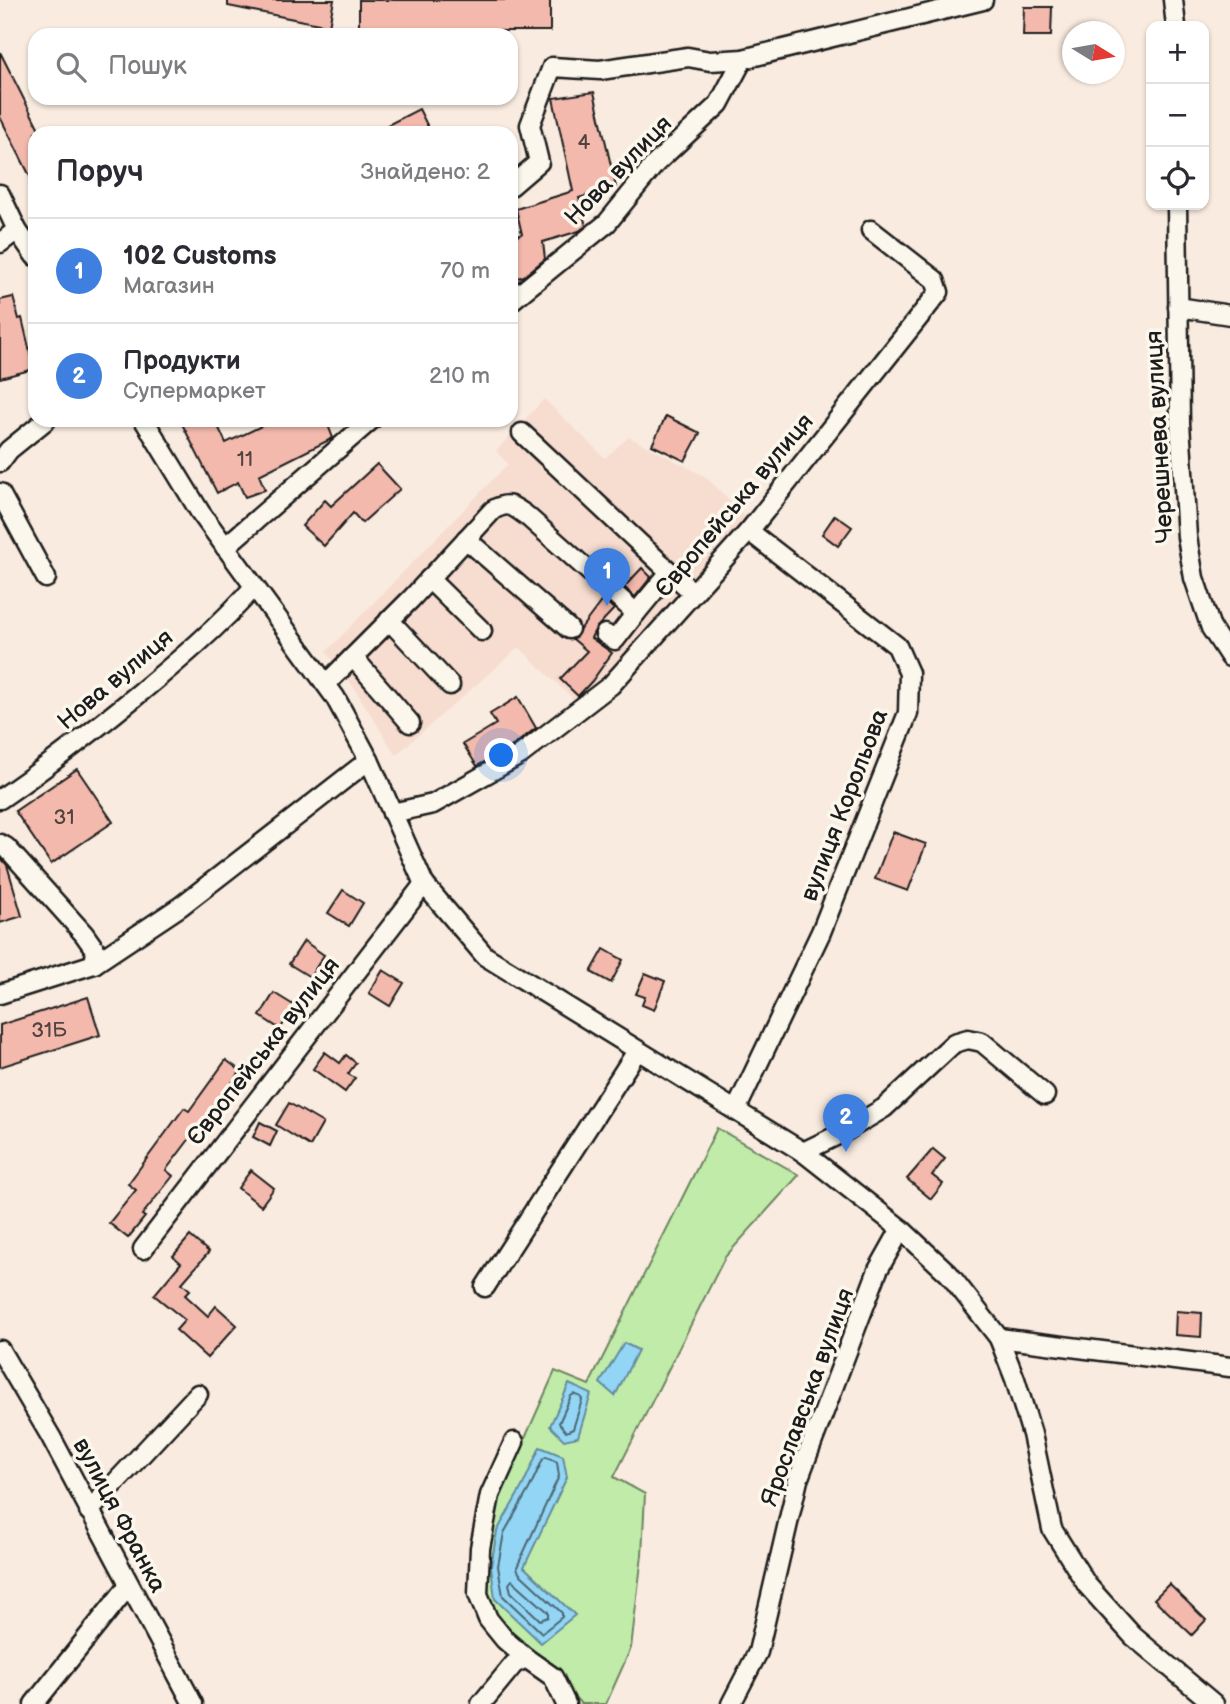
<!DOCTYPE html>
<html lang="uk">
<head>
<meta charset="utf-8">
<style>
	body { margin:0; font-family:"Balsamiq Sans",sans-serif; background:#f2f2f3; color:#2b2b33 }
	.controls { position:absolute; right:21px; top:21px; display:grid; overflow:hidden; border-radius:14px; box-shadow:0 2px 5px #0004 }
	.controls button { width:63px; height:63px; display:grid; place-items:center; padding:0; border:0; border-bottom:2px solid #e1e1e2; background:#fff; color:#2b2b33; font:35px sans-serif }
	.compass { position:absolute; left:1062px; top:21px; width:63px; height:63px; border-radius:50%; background:#fff; box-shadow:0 2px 5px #0004; rotate:101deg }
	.you { position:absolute; left:502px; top:756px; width:24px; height:24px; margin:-18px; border:5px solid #fff; border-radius:50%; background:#1a73e8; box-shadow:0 0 0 10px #1a73e833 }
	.badge { display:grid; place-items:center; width:46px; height:46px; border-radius:50%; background:#d93025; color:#fff; font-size:23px; font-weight:700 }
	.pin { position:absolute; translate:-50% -58px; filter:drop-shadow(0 2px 4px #0008) }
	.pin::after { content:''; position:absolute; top:37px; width:24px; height:21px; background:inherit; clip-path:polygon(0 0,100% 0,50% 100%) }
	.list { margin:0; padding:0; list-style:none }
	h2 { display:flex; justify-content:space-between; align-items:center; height:91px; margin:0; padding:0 28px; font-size:30px }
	h2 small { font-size:23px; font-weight:400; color:#7c7c81 }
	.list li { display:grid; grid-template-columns:46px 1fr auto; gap:21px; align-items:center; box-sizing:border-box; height:105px; padding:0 28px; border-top:2px solid #e1e1e2 }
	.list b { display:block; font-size:26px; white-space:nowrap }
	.list p { margin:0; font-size:23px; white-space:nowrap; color:#7c7c81 }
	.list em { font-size:23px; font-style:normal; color:#7c7c81 }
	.icon { flex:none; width:38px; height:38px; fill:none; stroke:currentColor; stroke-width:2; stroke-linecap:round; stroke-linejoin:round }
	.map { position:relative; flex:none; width:1230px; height:1704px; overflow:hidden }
	.search { position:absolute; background:#fff; box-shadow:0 2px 5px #0004; left:28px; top:28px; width:490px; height:77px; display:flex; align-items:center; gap:18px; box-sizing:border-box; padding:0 24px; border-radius:21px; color:#7c7c81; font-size:26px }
	.panel { position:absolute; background:#fff; box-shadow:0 2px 5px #0004; left:28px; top:126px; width:490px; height:301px; border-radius:21px }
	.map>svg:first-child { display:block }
	.built { fill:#f7dcd0 }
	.green { fill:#c0eba8; stroke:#6e8462; stroke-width:2 }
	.water { fill:#93d5f4; stroke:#638b9e; stroke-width:2 }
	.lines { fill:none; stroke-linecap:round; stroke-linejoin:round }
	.shore { stroke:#4c6672; stroke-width:2 }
	.building { fill:#f3b9ad; stroke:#1c1c1c; stroke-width:2 }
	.minor-casing { stroke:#1c1c1c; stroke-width:23 }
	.minor { stroke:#fbf7ec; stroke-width:18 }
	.labels { text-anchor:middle; stroke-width:7; stroke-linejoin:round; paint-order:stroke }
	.number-label { font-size:21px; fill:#524340 }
	.street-label { font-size:24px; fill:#1c1c1c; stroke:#fbf7ec }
</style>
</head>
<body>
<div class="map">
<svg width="1230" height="1704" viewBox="0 0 1230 1704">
	<rect width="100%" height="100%" fill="#f9ebdf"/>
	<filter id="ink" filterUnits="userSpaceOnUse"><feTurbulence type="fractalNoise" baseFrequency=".0143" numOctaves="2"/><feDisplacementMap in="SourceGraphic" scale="14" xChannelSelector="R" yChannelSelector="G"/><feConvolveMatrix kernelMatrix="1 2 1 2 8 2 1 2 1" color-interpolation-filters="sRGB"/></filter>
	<g filter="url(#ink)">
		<path class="built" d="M544 399 605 458 629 437 706 477 746 518 603 683 578 704 519 647 396 755 351 683 326 652 508 464 496 451Z"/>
		<path class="green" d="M717 1128 799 1175 725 1257 614 1477 645 1494 642 1555 631 1648 606 1704H581L556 1675 496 1617 485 1590 489 1528 513 1465 555 1371 589 1385Z"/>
		<g class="water">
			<path d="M624 1343 638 1350 615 1396 600 1383Z"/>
			<path d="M569 1384 591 1394 578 1437 564 1440 550 1426Z"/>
			<path d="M540 1447 563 1456 567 1477 524 1567 575 1615 541 1643 495 1599 491 1566 497 1531 523 1485Z"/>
		</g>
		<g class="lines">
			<g class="shore">
				<path d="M574 1394 581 1397 582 1400 573 1429 566 1432 559 1423 571 1396Z"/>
				<path d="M546 1457 557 1462 559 1476 517 1567 519 1573 562 1613V1617L542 1633 503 1596 498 1566 504 1533 529 1489 543 1459Z"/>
				<path d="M512 1580 548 1612V1617L540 1620 511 1592 509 1584Z"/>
			</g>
		</g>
		<g class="building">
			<path d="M228 0H334L329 26 228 6Z"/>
			<rect x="359" y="0" width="191" height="31"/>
			<path d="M1024 7H1052L1051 36H1023Z"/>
			<path d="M0 52 41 133H35V186L0 117Z"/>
			<path d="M594 92 616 187 579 198 586 226 579 231 543 242 545 259 524 276 511 280V238L522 234 516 209 573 191 553 98Z"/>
			<path d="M419 109 431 133H372Z"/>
			<path d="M13 297 19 319 22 318 34 369 0 378V300Z"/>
			<path d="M666 416 700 433 685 461 652 445Z"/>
			<path d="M180 420H215L226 443 274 420H326L333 438 259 475 265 490 245 497 238 482 217 493Z"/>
			<path d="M377 464 400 489 362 523 353 513 324 546 302 526 325 500 331 506Z"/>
			<path d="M835 515 852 527 838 546 822 534Z"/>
			<path d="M642 568 651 577 635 597 624 587Z"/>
			<path d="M603 599 614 609 596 628 591 638 612 653 592 681 578 696 560 679 587 651 573 639Z"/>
			<path d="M518 697 536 728 514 745 477 766 463 744 496 724 490 714Z"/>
			<path d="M77 769 113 822 51 864 15 811Z"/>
			<path d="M893 832 926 844 908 891 875 879Z"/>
			<path d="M0 857 7 865 22 916 0 923Z"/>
			<path d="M343 890 363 903 349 926 328 913Z"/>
			<path d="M304 941 324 955 310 977 289 964Z"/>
			<path d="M604 949 623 960 611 983 591 972Z"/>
			<path d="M383 970 404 983 390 1006 369 993Z"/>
			<path d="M645 973 665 981 654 1010 642 1005 645 997 636 994Z"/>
			<path d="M274 993 295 1006 280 1029 260 1016Z"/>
			<path d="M88 997 100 1035 0 1067V1025Z"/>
			<path d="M325 1052 340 1063 346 1055 356 1063 348 1074 355 1078 345 1092 313 1069Z"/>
			<path d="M226 1060 241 1071 166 1170 173 1176 142 1215 145 1217 128 1238 109 1223 136 1190 128 1184 184 1108 189 1111Z"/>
			<path d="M289 1103 323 1123 310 1146 276 1125Z"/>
			<path d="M260 1122 277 1131 270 1146 253 1137Z"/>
			<path d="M933 1149 945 1159 932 1175 943 1184 931 1199 907 1179Z"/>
			<path d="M251 1170 274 1188 261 1206 238 1188Z"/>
			<path d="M190 1236 209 1252 182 1283 190 1290 185 1295 208 1316 216 1306 237 1325 207 1358 176 1330 185 1320 154 1295 181 1263 173 1256Z"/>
			<path d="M1176 1311 1202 1313 1201 1337 1175 1335Z"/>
			<path d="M1169 1584 1206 1620 1192 1635 1154 1599Z"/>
		</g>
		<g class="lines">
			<defs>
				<g id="minor">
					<path d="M1173 0 1176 26"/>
					<path d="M511 186 539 162 530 125 552 67 600 70 688 57 710 61 743 59 983 0"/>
					<path d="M0 194 17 230 35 256"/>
					<path d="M1177 205 1180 423 1187 537 1194 578 1211 628 1230 657"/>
					<path d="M0 243 17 230"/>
					<path d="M511 301 607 223 655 164 719 104 743 59"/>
					<path d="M1178 307 1230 315"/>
					<path d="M144 420 200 512 335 697 369 760 424 884 485 956 803 1152 901 1229 949 1274 999 1338 1015 1379 1032 1434 1052 1529 1087 1585 1133 1636 1214 1704"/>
					<path d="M522 433 670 572"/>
					<path d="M0 462 9 450 46 420"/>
					<path d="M0 493 46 578"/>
					<path d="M466 539 569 629"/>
					<path d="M225 547 371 420"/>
					<path d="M429 579 482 631"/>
					<path d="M389 620 450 685"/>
					<path d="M605 634 615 640 636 613"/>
					<path d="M353 657 410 723"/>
					<path d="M326 684 411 599 493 510C509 501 513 506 527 516L636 613 670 572 687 587"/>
					<path d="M0 799C47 767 92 732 136 696 177 662 219 627 254 587"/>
					<path d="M392 813 433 804 520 755 611 685 749 531 939 292 935 280 871 230"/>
					<path d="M0 844 6 847 84 934 96 951 94 964"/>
					<path d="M0 994 94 964 181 906 369 760"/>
					<path d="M736 1110 821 932 908 713 909 673 897 646 749 531"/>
					<path d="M803 1152 844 1132 884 1108 954 1043 968 1039 982 1042 1045 1095"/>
					<path d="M143 1249 424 884"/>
					<path d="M485 1287 637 1051"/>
					<path d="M999 1338 1230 1367"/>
					<path d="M0 1350 51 1437 193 1704"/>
					<path d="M89 1511 198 1394"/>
					<path d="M526 1658 553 1677 566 1704"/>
					<path d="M34 1704 129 1585"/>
					<path d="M481 1704 514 1664 526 1658 505 1640 488 1619 478 1594 480 1548 490 1495 514 1442"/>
					<path d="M731 1704 758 1652 798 1480 878 1270 901 1229"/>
				</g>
			</defs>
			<use href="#minor" class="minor-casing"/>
			<use href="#minor" class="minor"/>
		</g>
	</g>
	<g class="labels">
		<g class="number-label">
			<text x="584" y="149">4</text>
			<text x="245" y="466">11</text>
			<text x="64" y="824">31</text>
			<text x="49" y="1037">31Б</text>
		</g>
		<g class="street-label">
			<text transform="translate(618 170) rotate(-46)" y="8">Нова вулиця</text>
			<text transform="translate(1159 437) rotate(-93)" y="8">Черешнева вулиця</text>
			<text transform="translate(734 505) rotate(-50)" y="8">Європейська вулиця</text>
			<text transform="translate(115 679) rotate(-40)" y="8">Нова вулиця</text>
			<text transform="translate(844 805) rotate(-69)" y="8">вулиця Корольова</text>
			<text transform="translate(263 1051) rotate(-52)" y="8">Європейська вулиця</text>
			<text transform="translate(807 1397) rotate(-70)" y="8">Ярославська вулиця</text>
			<text transform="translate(120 1515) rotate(62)" y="8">вулиця Франка</text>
		</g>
	</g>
</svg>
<div class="controls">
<button>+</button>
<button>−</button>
<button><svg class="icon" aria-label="locate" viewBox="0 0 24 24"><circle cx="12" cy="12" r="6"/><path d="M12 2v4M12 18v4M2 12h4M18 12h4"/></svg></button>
</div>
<svg class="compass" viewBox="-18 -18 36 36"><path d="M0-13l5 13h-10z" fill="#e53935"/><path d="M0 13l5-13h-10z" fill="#7c7c81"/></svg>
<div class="you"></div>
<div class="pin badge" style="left:607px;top:606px;background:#3f7fe0">1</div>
<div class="pin badge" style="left:846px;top:1152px;background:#3f7fe0">2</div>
<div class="search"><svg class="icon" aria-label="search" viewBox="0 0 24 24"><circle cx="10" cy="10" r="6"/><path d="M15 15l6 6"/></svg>Пошук</div>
<section class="panel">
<h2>Поруч<small>Знайдено: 2</small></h2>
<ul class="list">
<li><span class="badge" style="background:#3f7fe0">1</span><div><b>102 Customs</b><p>Магазин</p></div><em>70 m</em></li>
<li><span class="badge" style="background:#3f7fe0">2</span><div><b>Продукти</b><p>Супермаркет</p></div><em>210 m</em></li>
</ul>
</section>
</div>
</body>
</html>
